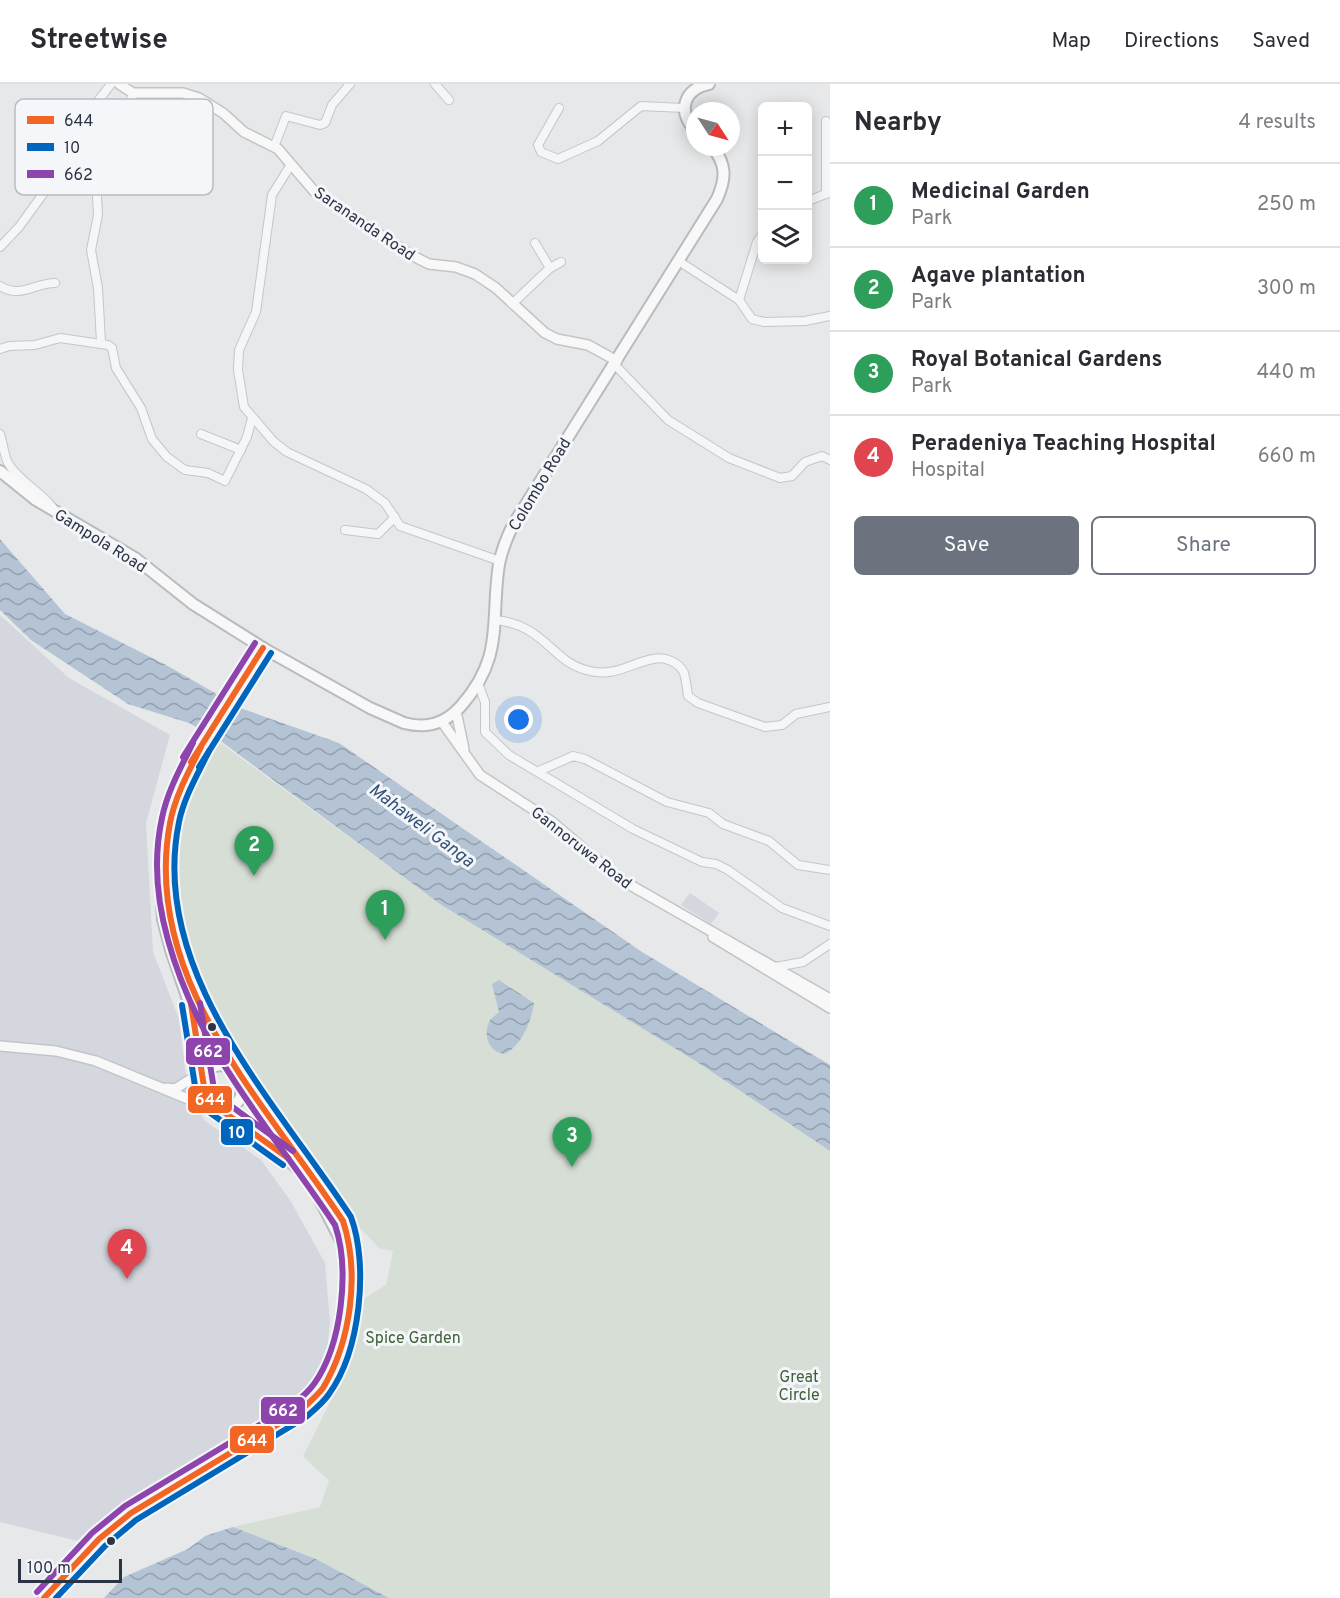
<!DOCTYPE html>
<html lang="en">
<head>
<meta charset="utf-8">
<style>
	body { margin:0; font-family:Overpass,sans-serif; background:#f2f2f3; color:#2b2b33 }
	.controls { position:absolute; right:18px; top:18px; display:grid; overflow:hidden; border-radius:9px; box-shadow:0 3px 15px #0003 }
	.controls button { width:54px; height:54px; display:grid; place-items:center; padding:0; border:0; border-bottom:2px solid #e1e1e2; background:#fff; color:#2b2b33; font:30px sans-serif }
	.compass { position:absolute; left:686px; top:18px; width:54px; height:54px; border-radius:50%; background:#fff; box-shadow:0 3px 15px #0003; rotate:126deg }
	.scale { position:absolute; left:18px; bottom:15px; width:104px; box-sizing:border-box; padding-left:6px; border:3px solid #2b3445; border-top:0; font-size:16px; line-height:21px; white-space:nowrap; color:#2b3445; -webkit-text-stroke:4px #f4f6f9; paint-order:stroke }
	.you { position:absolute; left:519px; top:636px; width:21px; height:21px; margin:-15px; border:4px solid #fff; border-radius:50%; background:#1a73e8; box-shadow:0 0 0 9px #1a73e833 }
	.badge { display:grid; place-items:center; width:39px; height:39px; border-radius:50%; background:#6c737f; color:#fff; font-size:20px; font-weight:700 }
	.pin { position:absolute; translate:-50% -50px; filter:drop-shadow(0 2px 3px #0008) }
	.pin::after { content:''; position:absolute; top:32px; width:21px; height:18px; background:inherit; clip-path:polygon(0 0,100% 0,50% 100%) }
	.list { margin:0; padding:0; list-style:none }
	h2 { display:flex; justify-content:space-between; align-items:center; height:78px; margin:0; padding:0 24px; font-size:26px }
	h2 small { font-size:20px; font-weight:400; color:#7c7c81 }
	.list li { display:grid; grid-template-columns:39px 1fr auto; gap:18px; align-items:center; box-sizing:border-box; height:84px; padding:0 24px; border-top:2px solid #e1e1e2 }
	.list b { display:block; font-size:22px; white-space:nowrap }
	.list p { margin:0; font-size:20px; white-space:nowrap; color:#7c7c81 }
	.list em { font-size:20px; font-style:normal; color:#7c7c81 }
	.actions { display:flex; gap:12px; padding:18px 24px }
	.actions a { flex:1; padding:14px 0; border:2px solid #6c737f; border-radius:9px; text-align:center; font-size:21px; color:#6c737f }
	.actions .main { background:#6c737f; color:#fff }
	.icon { flex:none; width:33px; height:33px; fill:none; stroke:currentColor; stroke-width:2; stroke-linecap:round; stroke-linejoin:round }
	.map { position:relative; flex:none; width:830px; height:1514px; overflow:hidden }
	header { display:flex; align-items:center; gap:36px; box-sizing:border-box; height:84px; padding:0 30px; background:#fff; border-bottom:2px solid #e1e1e2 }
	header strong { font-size:28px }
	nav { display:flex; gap:33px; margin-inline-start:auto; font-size:21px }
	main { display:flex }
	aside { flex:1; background:#fff }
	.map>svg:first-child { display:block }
	.built { fill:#d4d7dd }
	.green { fill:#d6ded6 }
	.water { fill:url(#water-waves) }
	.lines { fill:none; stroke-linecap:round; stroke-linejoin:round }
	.minor-casing { stroke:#c4c6c8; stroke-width:10 }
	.major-casing { stroke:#c2c5c8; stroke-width:12 }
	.highway-casing { stroke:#b8bbbf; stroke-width:14 }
	.minor { stroke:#f5f6f7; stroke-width:8 }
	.major { stroke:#f8f8f8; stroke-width:9 }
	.highway { stroke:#f8f8f8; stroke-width:10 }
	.bus-1-casing { stroke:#f4f6f9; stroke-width:10 }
	.bus-2-casing { stroke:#f4f6f9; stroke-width:10 }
	.bus-3-casing { stroke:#f4f6f9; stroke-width:10 }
	.bus-1 { stroke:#f26522; stroke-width:6 }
	.bus-2 { stroke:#0065bd; stroke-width:6 }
	.bus-3 { stroke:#8e44ad; stroke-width:6 }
	.bus-dot { fill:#2b3445; stroke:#f4f6f9; stroke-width:2 }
	.labels { text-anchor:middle; stroke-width:6; stroke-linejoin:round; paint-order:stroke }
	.street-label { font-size:16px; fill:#2b3445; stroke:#f4f6f9 }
	.park-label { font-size:16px; fill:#3f6138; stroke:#f4f6f9 }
	.water-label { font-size:18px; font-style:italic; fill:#34527a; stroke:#f4f6f9 }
	.key { fill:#f4f6f9; stroke:#b8bcc3; stroke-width:1.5 }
	.key-label { font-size:16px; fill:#2b3445 }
	.line-badge { stroke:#f4f6f9; stroke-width:2 }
	.badge-label { font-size:16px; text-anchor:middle; font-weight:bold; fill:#fff }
</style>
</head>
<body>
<header>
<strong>Streetwise</strong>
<nav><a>Map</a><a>Directions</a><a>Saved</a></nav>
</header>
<main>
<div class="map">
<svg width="830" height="1514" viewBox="0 0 830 1514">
	<defs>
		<pattern id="water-waves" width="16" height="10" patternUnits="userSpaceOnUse" patternTransform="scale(1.5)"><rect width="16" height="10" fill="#b4c4d5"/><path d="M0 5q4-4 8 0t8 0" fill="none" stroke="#93a0af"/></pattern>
	</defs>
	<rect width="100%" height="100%" fill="#e6e8ea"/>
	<g class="built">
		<path d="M0 531 69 594 170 651 146 739 153 868 179 935 188 1009 205 1037 261 1076 290 1116 325 1179 330 1238 326 1280 302 1320 139 1414 78 1457 0 1438Z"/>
		<path d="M690 809 719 829 711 840 681 821Z"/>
	</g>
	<path class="green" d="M215 655 440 820 697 978 830 1067V1514H389L316 1475 233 1443 320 1423 329 1397 303 1372 344 1291 365 1214 386 1201 393 1167 379 1164 349 1132 242 989 183 861 174 796 175 745 189 702Z"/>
	<g class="water">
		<path d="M0 455 65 530 166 581 243 625 339 659 642 868 830 981V1067L697 978 440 820 222 658 189 639 128 620 31 556 0 526Z"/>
		<path d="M499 896 534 919C532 936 521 963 504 970 489 968 483 952 489 938 491 934 496 931 499 928L492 900Z"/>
		<path d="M233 1443 316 1475 389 1514H104L124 1493 188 1465 205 1452Z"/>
	</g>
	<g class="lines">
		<defs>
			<g id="minor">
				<path d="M435 0 449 16"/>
				<path d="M559 24 538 61 541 68 558 75 598 57 641 22 684 24"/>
				<path d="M274 63 286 32 320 41 325 39 332 21 350 0"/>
				<path d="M290 82 272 111 256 228 239 266 238 286 244 323 274 358 287 368 366 405 385 419 400 442 500 477"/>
				<path d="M826 110V37"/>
				<path d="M808 117 828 109"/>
				<path d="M0 163 19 143 56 92 84 62 95 21 111 0"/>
				<path d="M680 178 739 216 752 235 764 238 805 237 830 232"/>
				<path d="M550 184 561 178"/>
				<path d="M0 202C21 215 34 199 55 199"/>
				<path d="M739 216 757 158 762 151"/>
				<path d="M512 220 550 184 535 159"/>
				<path d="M101 258 98 204 91 166 98 131 96 93 120 47 133 9"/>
				<path d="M0 265 9 262 35 261 60 254 108 261 112 264 116 284 141 324 152 355 167 373 185 386 208 389 225 397 247 353 252 334"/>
				<path d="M615 281 668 336 729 374 780 394 792 392 805 378 822 372 830 376"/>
				<path d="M0 350C3 359 4 371 8 379 19 398 41 407 53 424"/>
				<path d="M201 350 241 366"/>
				<path d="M345 446 378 450 395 433"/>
				<path d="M496 536C546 542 550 576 586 586 614 594 628 580 653 575 664 572 679 578 684 589 686 596 687 604 688 612L698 619 765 643 782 641 796 630 830 623"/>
				<path d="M478 599 485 618V648L509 671 633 745 702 778 716 780 728 786 782 824 830 842"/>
				<path d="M539 687 573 672 585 675 667 718 709 729 723 740 769 757 798 781 830 786"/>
				<path d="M775 883 803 878 830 860"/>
			</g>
			<g id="major">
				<path d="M119 0 133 9H183L199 14 223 29 244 48 278 65 314 107 411 171 429 180 456 183 475 190 496 204 545 249 557 255 588 261 617 277"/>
				<path d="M456 627 464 665"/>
				<path d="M442 638 480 691 551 737 618 794 830 915"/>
				<path d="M713 853 830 924"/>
				<path d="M0 962 56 967 96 977 205 1022 214 1021"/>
				<path d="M166 1004 175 1005 202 988"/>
			</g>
			<g id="highway">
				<path d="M695 46C677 27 684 5 709 0"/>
				<path d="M0 387 36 416 135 474 193 520 263 564 370 624 404 639C427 645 445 640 461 622 505 572 490 538 499 480 502 466 507 453 513 441L717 115C726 95 727 80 712 63"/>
				<path d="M197 668 263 564"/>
				<path d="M160 786 163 835 171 866 194 933 205 1009 214 1021 274 1063 305 1091"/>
				<path d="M202 988C216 980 223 978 236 988"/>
				<path d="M218 1022C236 1026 244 1016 242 997"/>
				<path d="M314 1104 349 1172"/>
				<path d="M44 1514 99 1455 131 1429 300 1327 322 1305 340 1266 351 1214 350 1158 343 1137C312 1088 274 1045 242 996 197 930 151 820 170 738 176 711 189 687 201 663"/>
			</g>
		</defs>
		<use href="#minor" class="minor-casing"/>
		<use href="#major" class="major-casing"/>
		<use href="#highway" class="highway-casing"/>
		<use href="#minor" class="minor"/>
		<use href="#major" class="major"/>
		<use href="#highway" class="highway"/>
		<defs>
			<g id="bus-1">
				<path d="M191 678 263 564"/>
				<path d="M191 920 205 1009 214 1021 288 1074"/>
				<path d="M44 1514 99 1455 131 1429 300 1327C307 1320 317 1312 323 1304 351 1257 360 1189 343 1137 265 1018 141 895 170 739 175 712 189 687 201 663"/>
			</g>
			<g id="bus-2">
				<path d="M199 683 271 569"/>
				<path d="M182 921 197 1014 209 1028 283 1081"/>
				<path d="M56 1514 105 1462 136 1436 306 1333C314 1326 323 1319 329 1310 360 1267 369 1182 351 1133 277 1019 148 888 179 738 184 713 198 690 209 667"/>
			</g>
			<g id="bus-3">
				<path d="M183 673 255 559"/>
				<path d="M200 919 214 1005 220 1014 293 1067"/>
				<path d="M37 1508 92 1449 125 1422 294 1320C301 1314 309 1307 314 1300 342 1261 350 1185 335 1141 272 1046 199 969 168 856 157 817 153 775 162 734 167 708 181 683 193 659"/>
			</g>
		</defs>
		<use href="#bus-1" class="bus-1-casing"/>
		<use href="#bus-2" class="bus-2-casing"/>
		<use href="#bus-3" class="bus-3-casing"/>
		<use href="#bus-1" class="bus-1"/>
		<use href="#bus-2" class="bus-2"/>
		<use href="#bus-3" class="bus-3"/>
	</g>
	<g class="bus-dot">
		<circle cx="212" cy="943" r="5"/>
		<circle cx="111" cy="1457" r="5"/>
	</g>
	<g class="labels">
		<g class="street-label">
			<text transform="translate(365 139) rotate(34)" y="6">Sarananda Road</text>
			<text transform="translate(539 400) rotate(-59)" y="6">Colombo Road</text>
			<text transform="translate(101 456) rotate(32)" y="6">Gampola Road</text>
			<text transform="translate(582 763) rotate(38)" y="6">Gannoruwa Road</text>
		</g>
		<g class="park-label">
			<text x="413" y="1259">Spice Garden</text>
			<text x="799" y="1298">Great<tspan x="799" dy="18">Circle</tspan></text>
		</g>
		<g class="water-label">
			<text transform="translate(422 741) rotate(37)" y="6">Mahaweli Ganga</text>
		</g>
	</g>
	<rect x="15" y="15" width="198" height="96" rx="9" class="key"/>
	<rect x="27" y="32" width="27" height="8" fill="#f26522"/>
	<rect x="27" y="59" width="27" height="8" fill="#0065bd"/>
	<rect x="27" y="86" width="27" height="8" fill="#8e44ad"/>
	<g class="key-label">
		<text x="64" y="42">644</text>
		<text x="64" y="69">10</text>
		<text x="64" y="96">662</text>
	</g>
	<g class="line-badge">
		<rect x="185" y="953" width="46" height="29" rx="6" fill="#8e44ad"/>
		<rect x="187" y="1001" width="46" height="29" rx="6" fill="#f26522"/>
		<rect x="220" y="1034" width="34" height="28" rx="6" fill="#0065bd"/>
		<rect x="260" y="1312" width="46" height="29" rx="6" fill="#8e44ad"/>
		<rect x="229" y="1341" width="46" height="29" rx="6" fill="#f26522"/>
	</g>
	<g class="badge-label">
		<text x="208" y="973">662</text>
		<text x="210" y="1021">644</text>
		<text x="237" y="1054">10</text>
		<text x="283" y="1332">662</text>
		<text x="252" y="1362">644</text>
	</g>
</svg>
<div class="controls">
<button>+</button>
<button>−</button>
<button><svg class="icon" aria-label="layers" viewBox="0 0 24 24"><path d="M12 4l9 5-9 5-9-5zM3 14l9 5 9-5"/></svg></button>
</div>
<svg class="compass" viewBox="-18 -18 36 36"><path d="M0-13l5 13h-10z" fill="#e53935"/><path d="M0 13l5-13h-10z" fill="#7c7c81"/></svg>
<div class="scale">100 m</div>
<div class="you"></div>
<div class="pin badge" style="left:385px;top:856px;background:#2e9e5b">1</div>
<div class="pin badge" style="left:254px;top:792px;background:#2e9e5b">2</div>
<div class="pin badge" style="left:572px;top:1083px;background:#2e9e5b">3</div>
<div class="pin badge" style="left:127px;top:1195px;background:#e0444e">4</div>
</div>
<aside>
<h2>Nearby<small>4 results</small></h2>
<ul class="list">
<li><span class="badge" style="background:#2e9e5b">1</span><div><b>Medicinal Garden</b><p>Park</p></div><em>250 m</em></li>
<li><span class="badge" style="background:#2e9e5b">2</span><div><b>Agave plantation</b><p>Park</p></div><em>300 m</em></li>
<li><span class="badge" style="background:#2e9e5b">3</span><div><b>Royal Botanical Gardens</b><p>Park</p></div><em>440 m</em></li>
<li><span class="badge" style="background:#e0444e">4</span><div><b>Peradeniya Teaching Hospital</b><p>Hospital</p></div><em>660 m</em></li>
</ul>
<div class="actions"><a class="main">Save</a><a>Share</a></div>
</aside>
</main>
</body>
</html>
